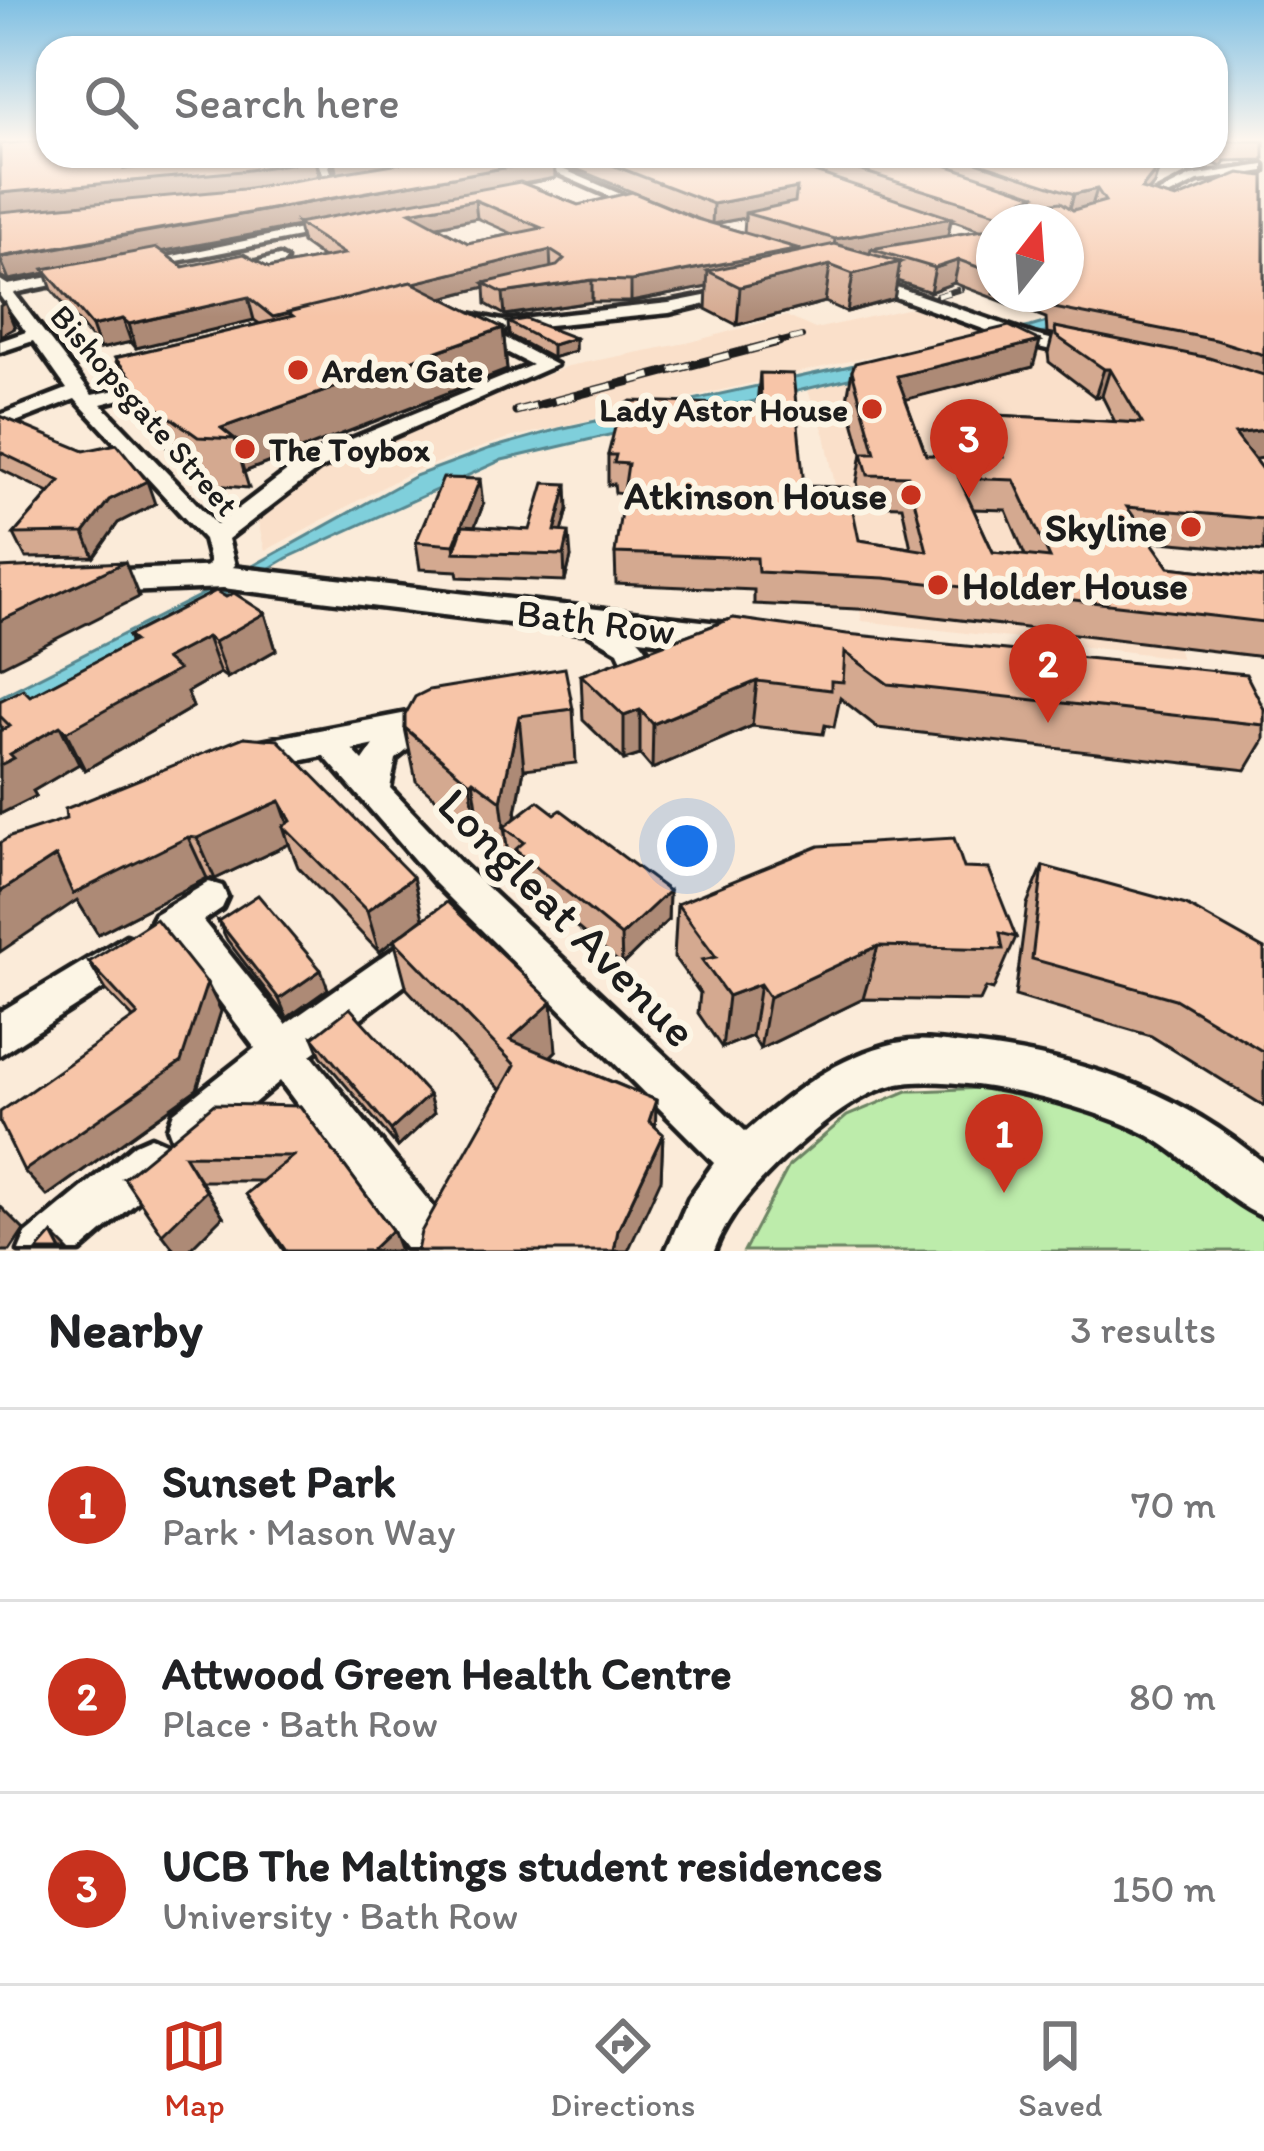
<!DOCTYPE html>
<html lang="en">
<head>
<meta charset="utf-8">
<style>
	body { margin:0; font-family:Itim,sans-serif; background:#f6f6f6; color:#202124 }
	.compass { position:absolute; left:976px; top:204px; width:108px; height:108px; border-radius:50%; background:#fff; box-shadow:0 3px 9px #0004; rotate:17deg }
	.you { position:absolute; left:687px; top:846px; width:42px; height:42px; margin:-30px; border:9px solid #fff; border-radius:50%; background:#1a73e8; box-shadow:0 0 0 18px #1a73e833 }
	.badge { display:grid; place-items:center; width:78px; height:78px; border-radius:50%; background:#c8321e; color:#fff; font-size:39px; font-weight:700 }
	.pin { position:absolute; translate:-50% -99px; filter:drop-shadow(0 3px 6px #0008) }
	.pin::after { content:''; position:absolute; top:63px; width:42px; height:36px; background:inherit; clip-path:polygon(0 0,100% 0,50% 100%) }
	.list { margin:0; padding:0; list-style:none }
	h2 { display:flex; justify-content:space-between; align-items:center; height:156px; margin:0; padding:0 48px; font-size:51px }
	h2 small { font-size:39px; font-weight:400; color:#757577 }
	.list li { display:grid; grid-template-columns:78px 1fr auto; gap:36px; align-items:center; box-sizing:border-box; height:192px; padding:0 48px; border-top:3px solid #e0e0e0 }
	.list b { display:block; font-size:45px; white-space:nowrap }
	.list p { margin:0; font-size:39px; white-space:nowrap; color:#757577 }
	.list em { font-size:39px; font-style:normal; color:#757577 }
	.icon { flex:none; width:66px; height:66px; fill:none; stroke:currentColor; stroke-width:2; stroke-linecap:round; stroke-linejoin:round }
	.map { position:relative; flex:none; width:1264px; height:1251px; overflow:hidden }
	.search { position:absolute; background:#fff; box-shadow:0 3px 9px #0004; left:36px; right:36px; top:36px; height:132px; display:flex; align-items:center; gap:30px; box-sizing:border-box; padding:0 42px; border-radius:36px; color:#757577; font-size:45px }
	.sheet { height:732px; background:#fff }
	nav { display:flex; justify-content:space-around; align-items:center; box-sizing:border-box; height:168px; border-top:3px solid #e0e0e0; background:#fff; font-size:33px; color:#757577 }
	nav a { display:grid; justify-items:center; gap:6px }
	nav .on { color:#c8321e }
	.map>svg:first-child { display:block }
	.built { fill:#fae0ca }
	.green { fill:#bdecab; stroke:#6c8464; stroke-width:3 }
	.water { fill:#7fcfdb; stroke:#57878f; stroke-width:3 }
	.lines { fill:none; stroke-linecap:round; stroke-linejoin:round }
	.minor-casing { stroke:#1c1c1c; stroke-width:9 }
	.tertiary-casing { stroke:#1c1c1c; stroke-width:9 }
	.secondary-casing { stroke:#1c1c1c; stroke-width:9 }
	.minor { fill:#fcf5e5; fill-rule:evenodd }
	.tertiary { fill:#fcf5e5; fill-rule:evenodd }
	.secondary { fill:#fcf5e5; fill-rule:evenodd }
	.rail-far1-casing { stroke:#1c1c1c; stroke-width:6 }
	.rail-casing { stroke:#1c1c1c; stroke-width:9 }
	.rail-far1 { stroke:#fcf5e5; stroke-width:4.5; stroke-dasharray:12; stroke-linecap:butt }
	.rail { stroke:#fcf5e5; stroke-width:6; stroke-dasharray:20; stroke-linecap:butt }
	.wall { fill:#d4a990; stroke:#1c1c1c; stroke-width:3; fill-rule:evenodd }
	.shaded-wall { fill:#ad8a76; stroke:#1c1c1c; stroke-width:3 }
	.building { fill:#f7c5a8; stroke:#1c1c1c; stroke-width:3; fill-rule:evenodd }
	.poi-dot { fill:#c8321e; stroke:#fcf5e5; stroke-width:4.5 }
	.labels { text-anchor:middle; stroke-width:12; stroke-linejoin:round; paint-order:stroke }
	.far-poi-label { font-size:33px; font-weight:bold; fill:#1c1c1c; stroke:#fcf5e5; text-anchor:start }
	.far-street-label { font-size:33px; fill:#1c1c1c; stroke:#fcf5e5 }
	.poi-label { font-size:39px; font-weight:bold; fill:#1c1c1c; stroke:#fcf5e5; text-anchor:end }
	.street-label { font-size:39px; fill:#1c1c1c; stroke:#fcf5e5 }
	.near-street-label { font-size:48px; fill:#1c1c1c; stroke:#fcf5e5 }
</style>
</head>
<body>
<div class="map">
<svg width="1264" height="1251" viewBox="0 0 1264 1251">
	<rect width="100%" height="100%" fill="#fbebd9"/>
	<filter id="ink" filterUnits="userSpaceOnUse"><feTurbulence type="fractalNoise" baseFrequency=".00833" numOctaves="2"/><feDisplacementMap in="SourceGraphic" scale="24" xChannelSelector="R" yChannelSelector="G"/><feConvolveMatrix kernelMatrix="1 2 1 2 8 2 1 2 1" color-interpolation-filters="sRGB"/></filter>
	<g filter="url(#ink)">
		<g class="built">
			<path d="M920 306 982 331 505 439 409 473 265 551 258 522 260 514 338 460 568 366 691 342 786 316 815 329Z"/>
			<path d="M1017 344 1117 361 1264 458V506L1097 491 1158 599 1181 658 862 621 825 435 807 388Z"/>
		</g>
		<path class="green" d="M907 1091C947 1091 990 1085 1029 1091 1123 1103 1195 1160 1264 1219V1251H744L789 1166 847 1116Z"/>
		<path class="water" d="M1264 258 1071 327 502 460 287 558 222 596 213 612 0 729V697L197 597 415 476 488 449 559 429 1030 327Z"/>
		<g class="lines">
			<defs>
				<g id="minor">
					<path d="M171 156 146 162 143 183 133 185 137 157Z"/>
					<path d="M316 156H326L336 189 326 186Z"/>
					<path d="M518 156H532L653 208 643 211Z"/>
					<path d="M1264 165V171L1198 181 1152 204 1142 201 1191 176Z"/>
					<path d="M334 222 339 229 137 269 130 265Z"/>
					<path d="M279 256 286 260 284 263 228 275 221 271Z"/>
					<path d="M81 271 86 272V278L14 293 92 395 167 379V387L101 404 217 525 303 459 532 365 483 340V326L459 318V312L503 321 669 303 740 289 748 294 669 313 499 330 498 334 556 365 319 469 228 539 235 565 218 582 209 585 196 577 210 563 204 539 75 399 0 428V415L67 389 33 341 0 352V341L26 332 0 296V280L8 285Z"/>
					<path d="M865 276 1034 335 1090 349 1093 353 1084 358 1022 343 860 284 857 281Z"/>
					<path d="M589 614C615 621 661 642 649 675H629L618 651 579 628 576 622 579 616Z"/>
					<path d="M422 715 433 718 437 726 396 759 390 788 460 862 746 1132C789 1094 838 1056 896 1043 924 1037 950 1043 978 1046 1085 1059 1181 1092 1264 1163V1217C1223 1200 1187 1155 1144 1133 1089 1105 952 1070 893 1085 853 1096 816 1129 786 1156 756 1184 729 1213 714 1251H666L689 1198 714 1163 434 882 309 739 313 731H335L363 761 381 735Z"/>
					<path d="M209 882 222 886 227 897 222 908 203 921 286 1024 418 932 431 927 444 932 450 944 444 956 311 1055 439 1214 446 1231 439 1248H405L280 1081 206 1144 190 1150 174 1144 168 1128 174 1112 255 1048 173 939 155 936 149 925 155 914Z"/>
					<path d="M126 936 140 941 145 953 140 965 0 1055V1012Z"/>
					<path d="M151 1137 167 1144 174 1160 167 1176 80 1251H19L26 1234 135 1144Z"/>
				</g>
				<path id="tertiary" d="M449 705 462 709 467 718 462 727 246 772 232 768 227 758 232 748 246 744Z"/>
				<path id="secondary" d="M223 566 745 626 759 630 765 639 759 648 745 652 223 588 0 597V575Z"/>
			</defs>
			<use href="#minor" class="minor-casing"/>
			<use href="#tertiary" class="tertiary-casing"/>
			<use href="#secondary" class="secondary-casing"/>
			<use href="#minor" class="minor"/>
			<use href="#tertiary" class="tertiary"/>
			<use href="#secondary" class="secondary"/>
			<defs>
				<g id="rail-far1">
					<path d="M937 296 961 289"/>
					<path d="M767 345 802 336"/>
				</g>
				<path id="rail" d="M516 411 779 342"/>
			</defs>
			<use href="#rail-far1" class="rail-far1-casing"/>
			<use href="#rail" class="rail-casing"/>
			<use href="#rail-far1" class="rail-far1"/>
			<use href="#rail" class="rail"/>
		</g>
		<g class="wall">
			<path d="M0 141 48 156H134L132 168 318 177 336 174 330 156H1136L1154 184 1149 191 1176 199 1264 176V458L1254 459 1264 472V551L1150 541 1169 567 1264 578V657L878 610 754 604V590L616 584 615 553 624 494 615 493 614 484 608 485V455L757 404 760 373 804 486 859 540 911 548 902 506 862 505 857 482 862 453 847 399 852 371 1033 367 905 399 926 455 985 457 984 452 991 423H993L995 415 1115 422 1102 396 1095 397 1049 362 1048 353 1053 334 1047 333 1046 318 954 283 930 292 897 281 894 299 847 312 825 302 737 325 706 309 707 287 631 302H592L505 315 486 304 485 287 443 298 503 328 507 370 244 472 249 488 213 485 172 454 130 402 115 358 260 324 254 320 136 348 131 342 100 349 52 290 46 273 9 280 0 276ZM554 160 703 221 578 205 524 184 555 178ZM477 218 513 234 468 243 437 226ZM745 218 744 233 714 224ZM951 220 980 230 948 236ZM994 222H1066V294H994ZM298 226 302 243 323 258 269 268 183 267 162 252ZM973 509 1006 510 1025 555 993 552Z"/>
			<path d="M1216 141H1264V160L1225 161 1222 167 1197 156H1216Z"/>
			<path d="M508 322 575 338V351L552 358 509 335Z"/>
			<path d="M0 416 155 504 118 523 94 557 26 558 14 534 49 493 0 469Z"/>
			<path d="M483 505 474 527 530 530 568 509 562 531 571 557 565 581 458 577 457 571 420 569 416 542Z"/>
			<path d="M226 597 265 613 276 650 227 678 220 673 187 692 193 707 85 770 79 764 33 791 36 796 0 814V731L3 730 0 724V701L30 696 131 643 128 636Z"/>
			<path d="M733 618 1264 709V740L1246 770 878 728 840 698 834 727 825 725 823 734 752 726 652 769 640 755 624 760 583 720 581 675Z"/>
			<path d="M573 709 576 763 524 769 515 819 555 814 669 891 668 920 622 965 519 879 517 862 481 834 478 836 416 781 405 728Z"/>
			<path d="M244 737 423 918 400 935 556 1051 551 1056 656 1100 655 1127 663 1134 661 1179 501 1090 407 989 394 940 379 952 298 867 289 844 215 879 207 878 98 934 77 900 66 819Z"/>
			<path d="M1043 866 1264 949V1106L1151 1036 1015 996 1027 904Z"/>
			<path d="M964 868 1016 937 993 990 986 988 980 1001 863 999 760 1049 752 1036 722 1048 698 1013 700 993 674 957 677 904Z"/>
			<path d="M218 921 328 989 287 1018 227 940Z"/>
			<path d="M89 962 221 1011 197 1089 47 1196 133 1018 106 990Z"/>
			<path d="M313 1037 429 1095 434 1113 398 1147 321 1056Z"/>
			<path d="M300 1106 392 1230 400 1251H284L246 1194 261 1181H201L223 1216 124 1178Z"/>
		</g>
		<g class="shaded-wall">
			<path d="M126 156H134L131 181 315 160 319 179 246 191 0 214V193L124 169Z"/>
			<path d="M341 156H463L337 176 333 157Z"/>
			<path d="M554 159 555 178 301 226 297 223 298 226 47 273 44 269 46 273 9 280 0 258Z"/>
			<path d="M1160 165 1154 184 1134 209 1141 189Z"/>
			<path d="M797 188 795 208 745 213V218L712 224 713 204Z"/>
			<path d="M1097 189 1091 209 1068 215 1074 194Z"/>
			<path d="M1035 195 1030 215 1024 199Z"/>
			<path d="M475 200 477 218 413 231 410 212Z"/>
			<path d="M951 218 947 240 871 249 870 254 832 261 835 239Z"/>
			<path d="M800 249 798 269 708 271 707 287 631 302V281Z"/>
			<path d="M550 250 551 271 484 283 485 287 297 335 293 316 289 313Z"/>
			<path d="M959 260 954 283 930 292 935 268Z"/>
			<path d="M900 262 894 299 847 312 853 274Z"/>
			<path d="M830 265 825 302 737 325 740 287Z"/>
			<path d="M592 280V302L505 315 503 293Z"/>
			<path d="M248 297 254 320 136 348 129 324Z"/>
			<path d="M5 303 15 328 0 336V306Z"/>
			<path d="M123 319 131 342 100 349 92 326Z"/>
			<path d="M503 328 507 370 244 472 235 439 221 428Z"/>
			<path d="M575 338V351L552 358V345Z"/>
			<path d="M1040 341 1033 367 892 403 897 376Z"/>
			<path d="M1104 369H1110L1102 396 1095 397Z"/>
			<path d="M1264 430V458L1222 463 1235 434Z"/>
			<path d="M480 479 483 505 465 552H455L454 545Z"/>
			<path d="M147 481 155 504 118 523 94 557 84 533 109 500Z"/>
			<path d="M567 484 568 509 556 556 555 531Z"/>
			<path d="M569 532 571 557 565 581 564 555Z"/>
			<path d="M125 562 139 597 0 667V621Z"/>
			<path d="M265 613 276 650 227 678 214 642Z"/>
			<path d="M207 637 220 673 187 692 193 707 85 770 66 732 165 659Z"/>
			<path d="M757 681 752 726 652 769 653 724Z"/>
			<path d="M640 710V755L624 760V716Z"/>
			<path d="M519 716 524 769 512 833 504 827 508 855 501 801Z"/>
			<path d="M60 726 79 764 33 791 36 796 0 814V765L10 754Z"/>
			<path d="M473 780 481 834 478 836 470 783Z"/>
			<path d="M280 801 292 835 283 826 289 844 215 879 197 838Z"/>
			<path d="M188 837 207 878 98 934 77 900 0 952V892L56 856Z"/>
			<path d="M413 877 423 918 379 952 367 911Z"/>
			<path d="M669 891 668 920 622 965 621 936Z"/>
			<path d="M878 946 863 999 760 1049 769 997Z"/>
			<path d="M321 970 328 989 287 1018 279 999Z"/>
			<path d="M207 983 221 1011 197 1089 47 1196 24 1171Z"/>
			<path d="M760 984 752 1036 722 1048 728 996Z"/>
			<path d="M552 1002 556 1051 518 1087 510 1040Z"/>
			<path d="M429 1095 434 1113 398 1147 391 1130Z"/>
			<path d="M656 1100 655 1146 649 1121Z"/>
			<path d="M663 1134 661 1179 628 1251H614L618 1230Z"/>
			<path d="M184 1155 223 1216 188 1251H175L162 1234Z"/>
			<path d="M0 1206 24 1230 10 1251H0Z"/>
			<path d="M392 1230 400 1251H370Z"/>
			<path d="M52 1234 69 1251H61Z"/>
		</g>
		<g class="building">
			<path d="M34 141H48V156H126L124 169 141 167 143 156H314L315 160 242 171 0 193V144Z"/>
			<path d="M442 156H546L554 159 0 257V212L243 189Z"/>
			<path d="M589 156H768L951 218 835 239 745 213 795 202 797 188 713 204Z"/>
			<path d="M814 156H919L1035 195 1024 199 1028 206 1061 202 1073 210 1105 201 1097 189 1074 194 958 156H1136L1160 165 1141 189 1176 199 1239 173 1264 176V355L1216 340 1054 308 1052 294H1066V222H1001L1003 215Z"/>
			<path d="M520 182 578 205 632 192 697 219 800 249 631 281 592 280 503 293 484 283 557 266 564 259 550 250 414 283 411 282 273 317 248 297 129 324 123 319 92 326 44 269 157 248 183 267 244 254 269 268 344 254 297 223ZM475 200 542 228 468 243 410 212Z"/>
			<path d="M994 228V273L959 260 935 268 871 249Z"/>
			<path d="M835 244 900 262 853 274 830 265 740 287 708 271Z"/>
			<path d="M411 282 503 328 221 428 235 439 198 437 156 407 115 358 293 316 288 312Z"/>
			<path d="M526 319 575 338 552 345 508 322Z"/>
			<path d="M1009 326 1040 341 897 376 926 455 1003 457 991 423 999 424 995 415 1142 423 1110 369H1104L1056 336 1055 327 1209 358 1264 375V430L1235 434 1264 472V519L1127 507 1169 567 1264 578V622L884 578 758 572 757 558 615 553 628 464 614 463 616 455H608L620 408 631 401 761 405 760 373 793 374 804 486 848 487 859 540 927 551 908 476 868 475 862 453H875L852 371 855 363ZM959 478 1014 480 1050 558 993 552Z"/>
			<path d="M0 416 84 451 117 444 147 481 109 500 84 533 14 534 60 481 0 452Z"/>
			<path d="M443 478 480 479 454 545 416 542Z"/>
			<path d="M544 483 567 484 555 531 569 532 564 555 454 552 463 526 530 530Z"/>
			<path d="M125 562 0 621V568Z"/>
			<path d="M216 591 226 597 234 593 265 613 214 642 207 637 165 659 178 670 66 732 60 726 10 754 14 758 0 765V731L10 726 0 716V701L23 689 30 696 134 641 128 636Z"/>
			<path d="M733 618 847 634 1246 674 1264 709V725L888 684 845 652 843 682 831 681V690L757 681 653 724 640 710 624 716 581 675Z"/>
			<path d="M565 668 573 709 519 716 501 801 473 780 470 783 405 728V715L415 697 429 690Z"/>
			<path d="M244 737 278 740 413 877 367 911 283 826 291 821 280 801 197 838 188 837 73 894 56 856 0 892V843L10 837 66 819 65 809Z"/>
			<path d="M538 801 555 814 561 810 669 891 621 936 515 850 524 842 504 827Z"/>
			<path d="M954 838 964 868 989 869 1016 937 1000 933 1003 949 878 946 769 997 760 984 728 996 702 960 716 957 677 904 819 846Z"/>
			<path d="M1043 866 1186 905 1264 949V1052L1175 999 1032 959Z"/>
			<path d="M258 895 321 970 279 999 218 921Z"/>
			<path d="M447 902 552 1002 510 1040 656 1100 649 1121 663 1134 618 1230 614 1251H417L421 1232 515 1065 394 940Z"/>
			<path d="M156 919 207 983 181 1062 24 1171 0 1122V1112L138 1015 89 962Z"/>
			<path d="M350 1008 429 1095 391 1130 313 1037Z"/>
			<path d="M214 1104 300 1106 392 1230 370 1251H286L246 1194 293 1156 184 1155 206 1191 162 1234 124 1178Z"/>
			<path d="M52 1234 61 1251H37Z"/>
		</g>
	</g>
	<linearGradient id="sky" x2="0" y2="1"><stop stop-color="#7ebfe3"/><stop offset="0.44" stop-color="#fdf6ee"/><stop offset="1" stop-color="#fdf6ee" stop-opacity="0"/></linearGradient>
	<rect width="1264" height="317" fill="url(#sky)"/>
	<g class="poi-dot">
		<circle cx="298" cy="370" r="12"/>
		<circle cx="872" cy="409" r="12"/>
		<circle cx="245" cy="449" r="12"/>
		<circle cx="911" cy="495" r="12"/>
		<circle cx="1191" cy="527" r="12"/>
		<circle cx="938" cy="585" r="12"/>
	</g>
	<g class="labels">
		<g class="far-poi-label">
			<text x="322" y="382">Arden Gate</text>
			<text x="848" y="421" text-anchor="end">Lady Astor House</text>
			<text x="269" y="461">The Toybox</text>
		</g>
		<g class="far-street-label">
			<text transform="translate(145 410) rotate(49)" y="12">Bishopsgate Street</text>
		</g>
		<g class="poi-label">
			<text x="887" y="509">Atkinson House</text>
			<text x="1167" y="541">Skyline</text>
			<text x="962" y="599" text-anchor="start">Holder House</text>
		</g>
		<g class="street-label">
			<text transform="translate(596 621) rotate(7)" y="14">Bath Row</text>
		</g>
		<g class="near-street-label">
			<text transform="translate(568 917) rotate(45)" y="17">Longleat Avenue</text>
		</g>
	</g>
</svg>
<svg class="compass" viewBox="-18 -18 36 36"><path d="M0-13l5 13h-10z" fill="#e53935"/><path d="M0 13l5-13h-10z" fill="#757577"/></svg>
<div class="you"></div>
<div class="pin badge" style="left:1004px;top:1193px">1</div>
<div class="pin badge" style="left:1048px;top:723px">2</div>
<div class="pin badge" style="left:969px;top:498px">3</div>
<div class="search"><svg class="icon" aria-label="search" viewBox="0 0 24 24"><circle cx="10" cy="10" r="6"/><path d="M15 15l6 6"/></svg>Search here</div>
</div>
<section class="sheet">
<h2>Nearby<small>3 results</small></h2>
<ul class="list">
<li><span class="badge">1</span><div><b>Sunset Park</b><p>Park · Mason Way</p></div><em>70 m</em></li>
<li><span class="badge">2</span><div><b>Attwood Green Health Centre</b><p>Place · Bath Row</p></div><em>80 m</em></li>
<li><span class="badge">3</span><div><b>UCB The Maltings student residences</b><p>University · Bath Row</p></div><em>150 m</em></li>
</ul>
</section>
<nav>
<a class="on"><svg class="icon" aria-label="map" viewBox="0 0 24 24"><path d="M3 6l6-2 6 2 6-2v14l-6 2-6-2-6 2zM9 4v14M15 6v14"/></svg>Map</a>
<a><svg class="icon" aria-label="directions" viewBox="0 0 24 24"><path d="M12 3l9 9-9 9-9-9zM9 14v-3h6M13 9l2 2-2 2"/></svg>Directions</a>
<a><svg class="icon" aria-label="saved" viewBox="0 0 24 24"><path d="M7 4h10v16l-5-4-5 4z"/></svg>Saved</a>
</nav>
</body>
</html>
